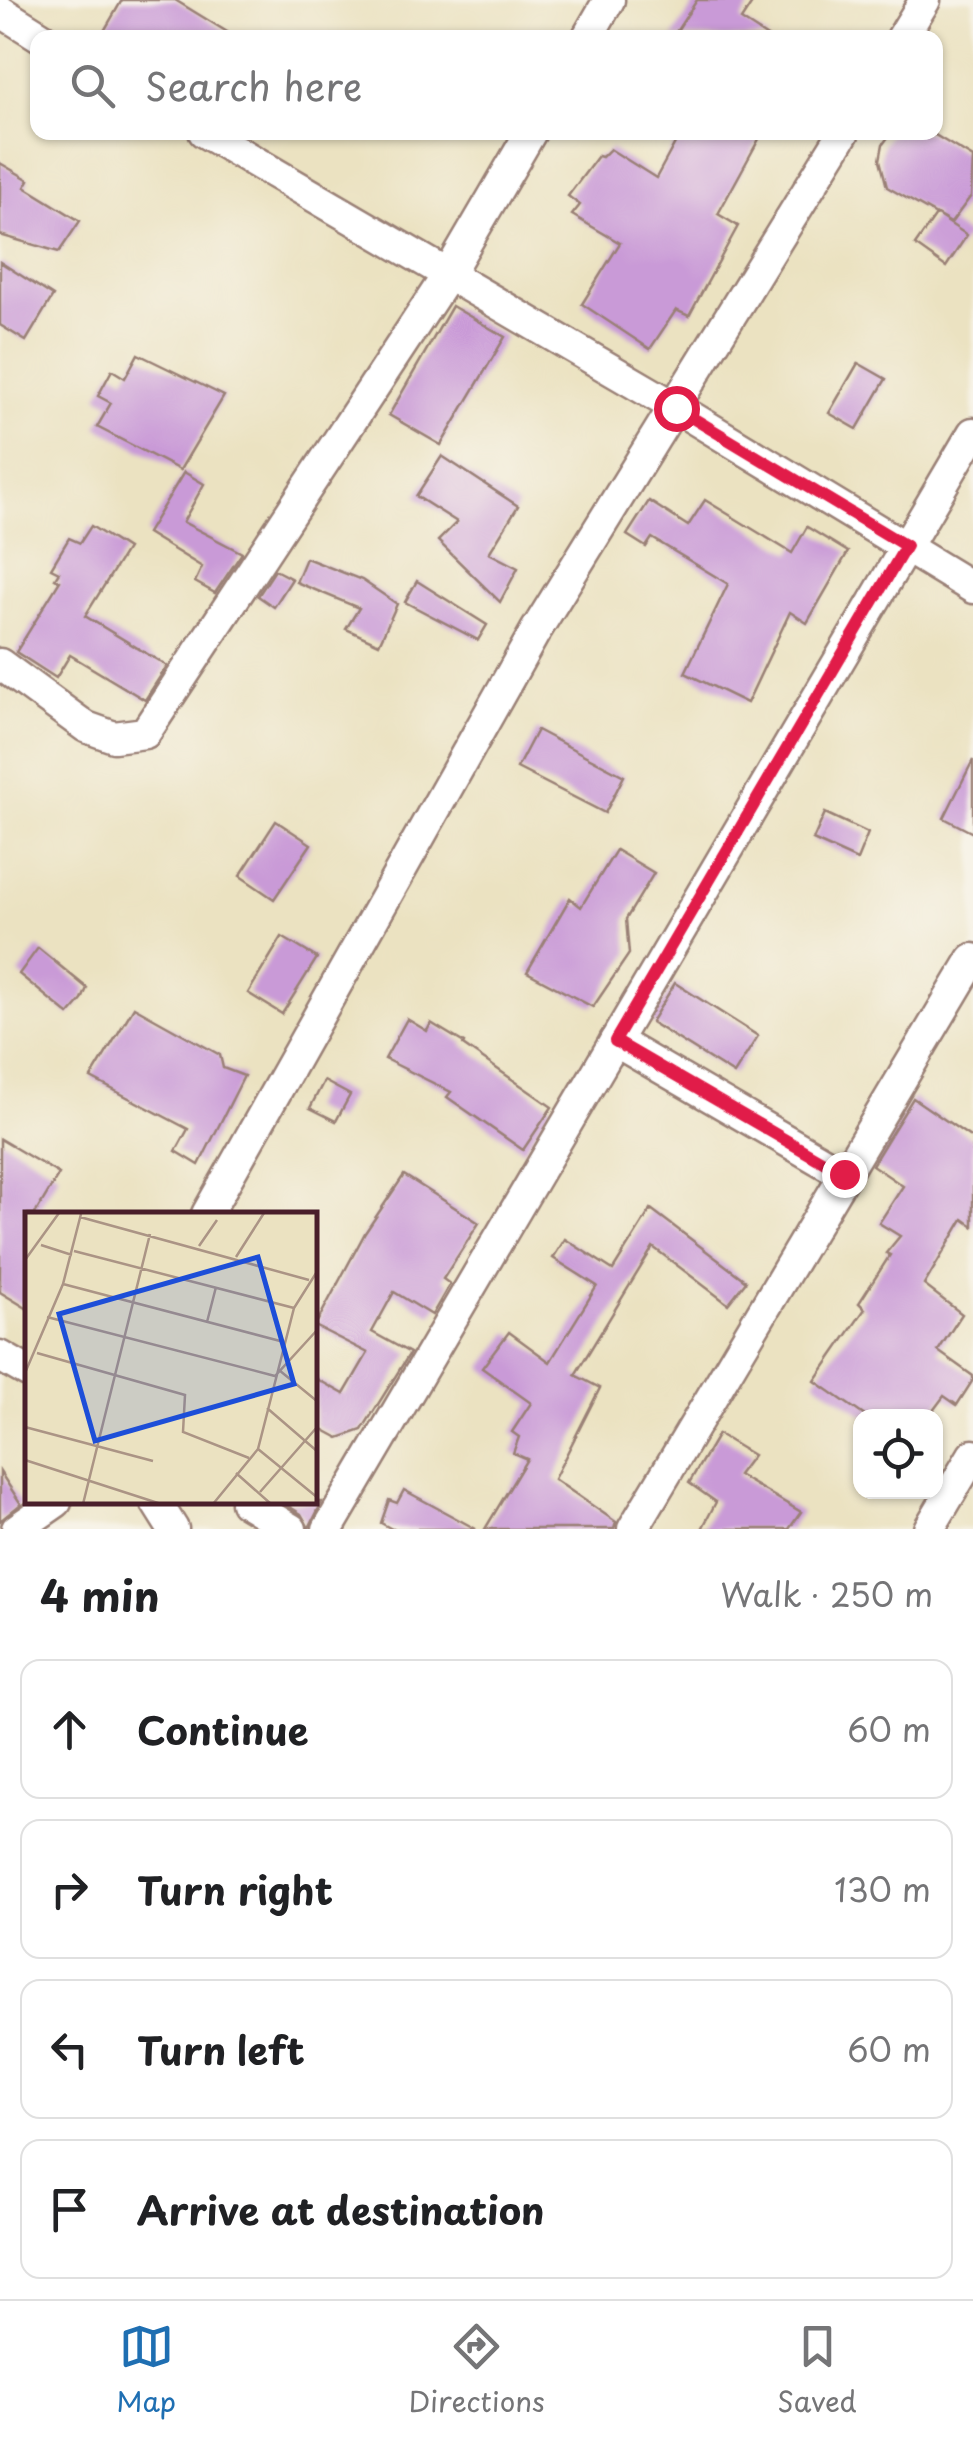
<!DOCTYPE html>
<html lang="en">
<head>
<meta charset="utf-8">
<style>
	body { margin:0; font-family:"Playpen Sans",sans-serif; background:#f2f2f2; color:#202124 }
	.controls { position:absolute; right:30px; bottom:30px; display:grid; overflow:hidden; border-radius:20px; box-shadow:0 2px 8px #0004 }
	.controls button { width:90px; height:90px; display:grid; place-items:center; padding:0; border:0; border-bottom:2px solid #e0e0e0; background:#fff; color:#202124; font:50px sans-serif }
	.stop { position:absolute; width:30px; height:30px; margin:-22px; border:8px solid #e11d48; border-radius:50%; background:#fff }
	.stop.end { background:#e11d48; border-color:#fff; box-shadow:0 2px 10px #0008 }
	.list { margin:0; padding:0; list-style:none }
	h2 { display:flex; justify-content:space-between; align-items:center; height:130px; margin:0; padding:0 40px; font-size:42px }
	h2 small { font-size:32px; font-weight:400; color:#757577 }
	.list li { display:grid; grid-template-columns:65px 1fr auto; gap:30px; align-items:center; box-sizing:border-box; height:140px; margin:0 20px 20px; padding:0 20px; border:2px solid #e0e0e0; border-radius:20px }
	.list b { display:block; font-size:38px; white-space:nowrap }
	.list em { font-size:32px; font-style:normal; color:#757577 }
	.icon { flex:none; width:55px; height:55px; fill:none; stroke:currentColor; stroke-width:2; stroke-linecap:round; stroke-linejoin:round }
	.map { position:relative; flex:none; width:973px; height:1529px; overflow:hidden }
	.search { position:absolute; background:#fff; box-shadow:0 2px 8px #0004; left:30px; right:30px; top:30px; height:110px; display:flex; align-items:center; gap:25px; box-sizing:border-box; padding:0 35px; border-radius:20px; color:#757577; font-size:38px }
	.sheet { height:770px; background:#fff }
	nav { display:flex; justify-content:space-around; align-items:center; box-sizing:border-box; height:140px; border-top:2px solid #e0e0e0; background:#fff; font-size:28px; color:#757577 }
	nav a { display:grid; justify-items:center; gap:5px }
	nav .on { color:#1f6fb2 }
	.map>svg:first-child { display:block }
	.building { fill:#c99ad7 }
	.lines { fill:none; stroke-linecap:round; stroke-linejoin:round }
	.minor-casing { stroke:#9a8076; stroke-width:35 }
	.minor { stroke:#fff; stroke-width:30 }
	.route { stroke:#e11d48; stroke-width:12 }
	.inset-road { fill:none; stroke:#ab9485; stroke-width:2.5 }
	.view { fill:#1d4ed8; fill-opacity:0.15; stroke:#1d4ed8; stroke-width:5 }
	.inset-edge { fill:none; stroke:#4a1f2b; stroke-width:5 }
</style>
</head>
<body>
<div class="map">
<svg width="973" height="1529" viewBox="0 0 973 1529">
	<rect width="100%" height="100%" fill="#f7f3e8"/>
	<filter id="ink" filterUnits="userSpaceOnUse"><feTurbulence type="fractalNoise" baseFrequency=".01" numOctaves="2"/><feDisplacementMap in="SourceGraphic" scale="20" xChannelSelector="R" yChannelSelector="G"/><feConvolveMatrix kernelMatrix="1 2 1 2 8 2 1 2 1" color-interpolation-filters="sRGB"/></filter>
	<filter id="wash" filterUnits="userSpaceOnUse"><feTurbulence type="fractalNoise" baseFrequency=".0048" numOctaves="4" result="noise"/><feDisplacementMap in="SourceGraphic" scale="40" xChannelSelector="R" yChannelSelector="G"/><feGaussianBlur stdDeviation="2.25" result="paint"/><feColorMatrix in="noise" values="0 0 0 0 0 0 0 0 0 0 0 0 0 0 0 0 0 1.4 0 .05"/><feComposite in="paint" operator="in"/></filter>
	<g filter="url(#wash)">
		<rect width="100%" height="100%" fill="#ebe2c1"/>
		<g id="blocks">
			<g class="building">
				<path d="M122 0H175L237 38H100Z"/>
				<path d="M697 0H754L741 20 769 38H672Z"/>
				<path d="M681 132H747L759 139 718 214 738 226 689 316 676 310 650 349 582 304 620 243 572 215 580 205 568 196 598 156 602 157 610 149 656 178Z"/>
				<path d="M892 132H930L973 158 971 196 951 223 937 215 967 235 946 267 915 245 936 215 887 187 880 160 883 144Z"/>
				<path d="M0 163 29 180 25 187 80 221 59 252 0 235Z"/>
				<path d="M0 262 53 296 26 341 0 325Z"/>
				<path d="M452 306 505 337 441 445 389 415Z"/>
				<path d="M138 354 224 396 180 470 97 427 111 403 98 396 112 370 125 378Z"/>
				<path d="M858 363 886 379 857 429 829 413Z"/>
				<path d="M442 456 518 506 489 553 518 568 500 602 438 541 457 522 416 496Z"/>
				<path d="M184 472 204 484 183 522 242 553 215 593 195 582 202 567 147 533Z"/>
				<path d="M705 500 792 553 807 527 848 552 807 623 790 612 747 703 685 673 728 584 652 538 646 547 627 535 649 501 688 526Z"/>
				<path d="M91 526 127 549 85 616 167 666 145 700 70 655 56 678 16 652 60 581 55 578 59 572 51 568 69 538 80 543Z"/>
				<path d="M306 558 362 580 397 604 379 644 346 629 359 608 296 582Z"/>
				<path d="M275 570 292 579 274 607 258 596Z"/>
				<path d="M417 581 487 625 478 640 405 602Z"/>
				<path d="M537 730 624 776 605 813 517 768Z"/>
				<path d="M973 760V833L944 818Z"/>
				<path d="M825 813 868 833 857 860 813 840Z"/>
				<path d="M276 821 311 844 274 899 240 876Z"/>
				<path d="M616 850 654 873 626 919 629 954 593 1007 527 972 570 898 581 907Z"/>
				<path d="M282 937 317 958 282 1014 248 993Z"/>
				<path d="M38 948 87 988 82 1000 69 1015 19 974Z"/>
				<path d="M675 983 758 1036 734 1074 651 1022Z"/>
				<path d="M134 1007 220 1055 223 1068 244 1076 199 1165 176 1151 188 1129 91 1078Z"/>
				<path d="M407 1019 427 1031 431 1023 464 1043 463 1045 552 1107 523 1150 447 1097 451 1092 385 1059Z"/>
				<path d="M324 1081 350 1095 336 1121 310 1108Z"/>
				<path d="M913 1098 973 1139V1226L963 1219 924 1285 962 1314 938 1351 973 1376V1380L957 1405 944 1396 929 1416H865L815 1381 865 1309 859 1303 890 1255 886 1253 900 1236 879 1223 903 1186 872 1165Z"/>
				<path d="M0 1139 59 1174 35 1214H28V1309L0 1292Z"/>
				<path d="M404 1175 479 1223 443 1279 450 1284 432 1315 394 1292 372 1332 410 1353 362 1430 339 1438 315 1425V1378L344 1394 368 1353 315 1326 365 1233Z"/>
				<path d="M651 1209 746 1281 728 1304 653 1247 575 1375 600 1388 554 1479 616 1522 614 1529H485L527 1459 513 1453 519 1437 512 1432 531 1403 482 1368 509 1332 550 1362 597 1286 553 1258 565 1239 613 1270Z"/>
				<path d="M718 1434 753 1455 738 1475 801 1512 789 1529H702L716 1502 689 1483Z"/>
				<path d="M0 1472 21 1504 0 1521Z"/>
				<path d="M404 1490 476 1529H392L381 1523 389 1500 397 1503Z"/>
				<path d="M282 1502H322L309 1528 301 1514Z"/>
			</g>
		</g>
	</g>
	<g filter="url(#ink)">
		<use href="#blocks" fill-opacity="0" stroke="#9a8076" stroke-width="2.5"/>
		<g class="lines">
			<defs>
				<g id="minor">
					<path d="M0 11 43 38"/>
					<path d="M587 38 609 0"/>
					<path d="M902 38 925 0"/>
					<path d="M204 132 675 407 973 588"/>
					<path d="M0 664 86 727 114 737 145 733 447 276 531 132"/>
					<path d="M615 1041 844 1174"/>
					<path d="M207 1214 535 632 844 132"/>
					<path d="M0 1356 28 1372"/>
					<path d="M156 1502 173 1529"/>
					<path d="M246 1502 291 1529"/>
					<path d="M17 1529 56 1502"/>
					<path d="M328 1529 973 433"/>
					<path d="M633 1529 973 959"/>
					<path d="M929 1529 973 1455"/>
				</g>
			</defs>
			<use href="#minor" class="minor-casing"/>
			<use href="#minor" class="minor"/>
		</g>
	</g>
	<g class="lines" filter="url(#ink)">
		<path class="route" d="M676 408 906 546 615 1041 844 1174"/>
	</g>
	<g transform="translate(25 1212)">
		<rect width="292" height="292" fill="#ebe2c1"/>
		<path class="inset-road" d="M55 5 284 68M16 33 47 43M174 34 192 8M49 39 269 96M211 45 239 1M0 48 34 1M38 72 259 130M22 105 250 164 293 117M182 110 191 75M12 141 160 183 158 220 224 246M254 158 293 190M0 161 38 72 56 2M242 196 293 240M0 215 128 249M233 237 293 286M0 248 136 292M211 261 246 292M235 280 293 214M58 292 125 22M188 292 233 237 269 96 293 58"/>
		<path class="view" d="M233 45 269 172 70 229 34 102Z"/>
		<rect width="292" height="292" class="inset-edge"/>
	</g>
</svg>
<div class="controls">
<button><svg class="icon" aria-label="locate" viewBox="0 0 24 24"><circle cx="12" cy="12" r="6"/><path d="M12 2v4M12 18v4M2 12h4M18 12h4"/></svg></button>
</div>
<div class="stop" style="left:676px;top:408px"></div>
<div class="stop end" style="left:844px;top:1174px"></div>
<div class="search"><svg class="icon" aria-label="search" viewBox="0 0 24 24"><circle cx="10" cy="10" r="6"/><path d="M15 15l6 6"/></svg>Search here</div>
</div>
<section class="sheet">
<h2>4 min<small>Walk · 250 m</small></h2>
<ul class="list">
<li><svg class="icon" aria-label="ahead" viewBox="0 0 24 24"><path d="M12 20V5M6 11l6-6 6 6"/></svg><div><b>Continue</b></div><em>60 m</em></li>
<li><svg class="icon" aria-label="right" viewBox="0 0 24 24"><path d="M7 20v-9h11M14 6l5 5-5 5"/></svg><div><b>Turn right</b></div><em>130 m</em></li>
<li><svg class="icon" aria-label="left" viewBox="0 0 24 24"><path d="M17 20v-9H6M10 6l-5 5 5 5"/></svg><div><b>Turn left</b></div><em>60 m</em></li>
<li><svg class="icon" aria-label="arrive" viewBox="0 0 24 24"><path d="M6 21V4h12l-3 4 3 4H6"/></svg><div><b>Arrive at destination</b></div></li>
</ul>
</section>
<nav>
<a class="on"><svg class="icon" aria-label="map" viewBox="0 0 24 24"><path d="M3 6l6-2 6 2 6-2v14l-6 2-6-2-6 2zM9 4v14M15 6v14"/></svg>Map</a>
<a><svg class="icon" aria-label="directions" viewBox="0 0 24 24"><path d="M12 3l9 9-9 9-9-9zM9 14v-3h6M13 9l2 2-2 2"/></svg>Directions</a>
<a><svg class="icon" aria-label="saved" viewBox="0 0 24 24"><path d="M7 4h10v16l-5-4-5 4z"/></svg>Saved</a>
</nav>
</body>
</html>
